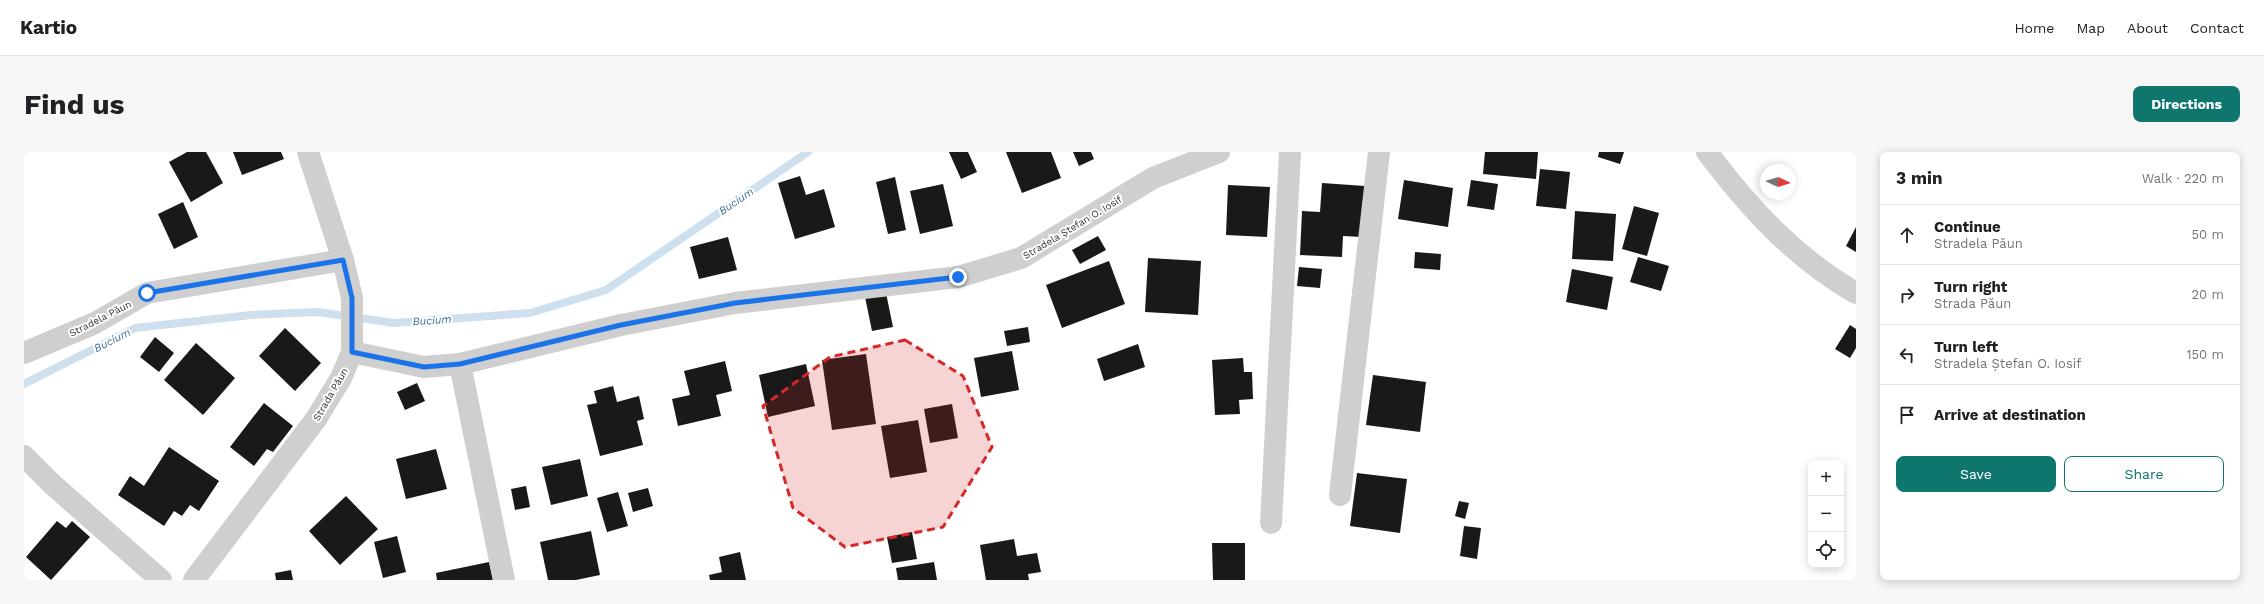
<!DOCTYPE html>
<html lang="en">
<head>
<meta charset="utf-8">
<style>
	body { margin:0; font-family:"Work Sans",sans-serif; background:#f6f6f6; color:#202124 }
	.controls { position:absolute; right:12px; bottom:12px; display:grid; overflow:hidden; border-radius:8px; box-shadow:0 2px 10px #0003 }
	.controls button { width:36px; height:36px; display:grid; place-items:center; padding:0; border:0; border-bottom:1px solid #e0e0e0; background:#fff; color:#202124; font:20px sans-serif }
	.compass { position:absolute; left:1736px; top:12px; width:36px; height:36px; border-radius:50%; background:#fff; box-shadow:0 2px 10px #0003; rotate:94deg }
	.stop { position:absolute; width:12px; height:12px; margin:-9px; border:3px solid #1a73e8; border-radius:50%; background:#fff }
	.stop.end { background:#1a73e8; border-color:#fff; box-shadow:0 1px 4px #0008 }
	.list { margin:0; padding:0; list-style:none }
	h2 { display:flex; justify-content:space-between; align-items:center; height:52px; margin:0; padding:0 16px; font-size:17px }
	h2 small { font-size:13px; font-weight:400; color:#757577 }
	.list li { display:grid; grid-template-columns:26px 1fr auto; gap:12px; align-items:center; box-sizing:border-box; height:60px; padding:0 16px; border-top:1px solid #e0e0e0 }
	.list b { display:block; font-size:15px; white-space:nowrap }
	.list p { margin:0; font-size:13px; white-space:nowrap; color:#757577 }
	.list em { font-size:13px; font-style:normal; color:#757577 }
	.actions { display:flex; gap:8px; padding:12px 16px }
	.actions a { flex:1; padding:9px 0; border:1px solid #0f766e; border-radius:8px; text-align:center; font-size:14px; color:#0f766e }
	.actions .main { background:#0f766e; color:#fff }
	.icon { flex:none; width:22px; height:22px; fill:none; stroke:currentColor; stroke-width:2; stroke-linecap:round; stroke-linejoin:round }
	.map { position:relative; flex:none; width:1832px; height:428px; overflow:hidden; border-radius:8px }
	header { display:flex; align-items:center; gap:24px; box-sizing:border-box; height:56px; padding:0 20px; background:#fff; border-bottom:1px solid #e0e0e0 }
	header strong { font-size:19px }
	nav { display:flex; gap:22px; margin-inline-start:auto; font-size:14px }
	.intro { display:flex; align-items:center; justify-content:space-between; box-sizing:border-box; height:96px; padding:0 24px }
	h1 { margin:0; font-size:28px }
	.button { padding:10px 18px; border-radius:8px; background:#0f766e; color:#fff; font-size:14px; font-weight:700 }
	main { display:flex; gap:24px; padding:0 24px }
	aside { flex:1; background:#fff; border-radius:8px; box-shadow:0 2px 10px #0003 }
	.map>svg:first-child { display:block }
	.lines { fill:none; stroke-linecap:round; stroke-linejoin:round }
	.stream { stroke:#cee0ee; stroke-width:8 }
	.building { fill:#191919 }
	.street { stroke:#cfcfcf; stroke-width:22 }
	.route { stroke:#1a73e8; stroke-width:5 }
	.marked { fill:#d62828; fill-opacity:0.2; stroke:#d62828; stroke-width:3; stroke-dasharray:8 5; stroke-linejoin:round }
	.labels { text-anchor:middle; stroke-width:4; stroke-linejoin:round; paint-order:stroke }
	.street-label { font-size:10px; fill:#323232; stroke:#fff }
	.water-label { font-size:11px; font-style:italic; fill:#3e6f96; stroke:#fff }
</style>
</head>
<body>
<header>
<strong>Kartio</strong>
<nav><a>Home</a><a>Map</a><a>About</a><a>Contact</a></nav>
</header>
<div class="intro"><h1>Find us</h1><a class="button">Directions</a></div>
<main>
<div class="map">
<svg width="1832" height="428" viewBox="0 0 1832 428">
	<rect width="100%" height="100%" fill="#fff"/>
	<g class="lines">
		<path class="stream" d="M0 232 111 176 227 163 294 160 370 171 506 161 582 138 784 0"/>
	</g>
	<g class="building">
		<path d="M163 0H182L199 31 167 50 145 10Z"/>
		<path d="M209 0H257L260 7 218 23Z"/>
		<path d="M925 0H944L953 20 937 27Z"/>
		<path d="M982 0H1027L1037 26 998 41Z"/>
		<path d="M1049 0H1067L1070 7 1055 14Z"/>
		<path d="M1461 0H1514L1512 27 1459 22Z"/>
		<path d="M1575 0H1600L1596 12 1574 5Z"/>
		<path d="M1516 17 1546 20 1542 57 1512 54Z"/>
		<path d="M776 24 782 43 800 37 811 75 771 87 754 31Z"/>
		<path d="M871 25 882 78 864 82 852 30Z"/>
		<path d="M1380 28 1429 36 1424 75 1374 67Z"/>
		<path d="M1447 28 1474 32 1470 58 1443 54Z"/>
		<path d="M1298 31 1341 34 1338 85 1319 84 1318 105 1276 103 1278 59 1296 60Z"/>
		<path d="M919 32 929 74 896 82 886 39Z"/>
		<path d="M1204 33 1246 35 1243 85 1202 83Z"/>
		<path d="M159 50 174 85 150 97 134 62Z"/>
		<path d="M1610 54 1635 61 1623 104 1598 97Z"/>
		<path d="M1551 59 1592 62 1589 109 1548 107Z"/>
		<path d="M1832 75V100L1822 94Z"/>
		<path d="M1074 84 1082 98 1056 112 1048 98Z"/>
		<path d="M704 85 713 118 675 127 666 95Z"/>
		<path d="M1391 100 1417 102 1416 118 1390 116Z"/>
		<path d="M1614 105 1645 114 1637 139 1606 130Z"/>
		<path d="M1124 106 1177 109 1174 163 1121 160Z"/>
		<path d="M1085 109 1101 152 1038 176 1022 133Z"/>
		<path d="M1275 115 1298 117 1296 136 1273 134Z"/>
		<path d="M1548 117 1589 125 1583 158 1542 150Z"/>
		<path d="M862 141 869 175 848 179 841 145Z"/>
		<path d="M1826 173 1832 177V196L1826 206 1811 197Z"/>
		<path d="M1004 175 1006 190 983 194 980 179Z"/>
		<path d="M261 176 297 211 271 239 235 204Z"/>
		<path d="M131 185 150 201 135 220 116 205Z"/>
		<path d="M172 191 211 226 179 263 140 228Z"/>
		<path d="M1114 192 1121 215 1080 229 1073 207Z"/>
		<path d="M988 199 995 238 957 245 950 206Z"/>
		<path d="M842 202 852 272 808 278 798 208Z"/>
		<path d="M1219 206 1220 220H1228L1229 247 1215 248 1216 262 1191 263 1188 208Z"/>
		<path d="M701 209 708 239 692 243 697 264 654 274 648 247 666 243 660 219Z"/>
		<path d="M782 212 791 254 744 265 735 223Z"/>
		<path d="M1349 223 1402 230 1396 280 1342 273Z"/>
		<path d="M393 231 401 249 381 258 373 240Z"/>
		<path d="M589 234 593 250 615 244 620 267 613 269 619 293 576 304 563 253 573 251 570 239Z"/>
		<path d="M240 251 269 274 249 300 243 297 230 314 206 295Z"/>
		<path d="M928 252 934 286 906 291 900 257Z"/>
		<path d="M894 268 903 320 866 326 857 274Z"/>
		<path d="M145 295 195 329 175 359 166 353 158 364 150 359 140 374 94 343 106 324 120 334Z"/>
		<path d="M412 297 423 337 382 347 372 307Z"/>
		<path d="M556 307 564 344 527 353 518 315Z"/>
		<path d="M1333 321 1383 327 1376 381 1326 374Z"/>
		<path d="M502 334 506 355 491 358 487 337Z"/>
		<path d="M624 336 629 354 609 360 604 341Z"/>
		<path d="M594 340 604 374 583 380 573 346Z"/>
		<path d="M322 344 354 377 316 413 285 379Z"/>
		<path d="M1435 349 1445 351 1441 367 1431 364Z"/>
		<path d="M33 369 42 376 48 369 66 385 27 428 2 405Z"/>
		<path d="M1440 374 1457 376 1453 407 1436 404Z"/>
		<path d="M567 379 576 423 552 428H524L516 390Z"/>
		<path d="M888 380 893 407 868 411 863 385Z"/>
		<path d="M373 384 382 420 359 426 350 390Z"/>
		<path d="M990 387 993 404 1013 401 1017 420 1004 422 1005 428H962L956 393Z"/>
		<path d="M1188 391H1221V428H1189Z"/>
		<path d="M716 400 722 428H686L685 423 698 420 695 405Z"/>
		<path d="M465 410 469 428H413L412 421Z"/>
		<path d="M910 410 913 428H874L872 416Z"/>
		<path d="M267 418 269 428H252L251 421Z"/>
	</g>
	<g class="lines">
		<g class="street">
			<path d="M1683 0C1725 56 1771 106 1832 141"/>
			<path d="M328 200 400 215 436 212 597 173 711 151 934 125 997 106 1129 26 1195 0"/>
			<path d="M0 201 71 171 123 141 319 108"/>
			<path d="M436 212 480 428"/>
			<path d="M0 304 28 332 137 428"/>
			<path d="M1316 343 1355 0"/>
			<path d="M1247 371 1266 0"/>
			<path d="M170 428 292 267 317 226 328 200V146L319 108 284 0"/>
		</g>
	</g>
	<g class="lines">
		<path class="route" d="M123 141 319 108 328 146V200L400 215 436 212 597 173 711 151 934 125"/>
	</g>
	<path class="marked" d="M881 188 939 224 968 295 919 375 821 395 769 356 739 254 806 205Z"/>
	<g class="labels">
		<g class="street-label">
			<text transform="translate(1048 75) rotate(-31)" y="4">Stradela Ștefan O. Iosif</text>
			<text transform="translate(76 166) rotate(-27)" y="4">Stradela Păun</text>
			<text transform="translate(306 242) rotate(-60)" y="4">Strada Păun</text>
		</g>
		<g class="water-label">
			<text transform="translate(712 49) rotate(-34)" y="4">Bucium</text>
			<text transform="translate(408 168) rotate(-4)" y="4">Bucium</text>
			<text transform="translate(88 188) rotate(-27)" y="4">Bucium</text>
		</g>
	</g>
</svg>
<div class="controls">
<button>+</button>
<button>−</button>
<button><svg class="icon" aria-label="locate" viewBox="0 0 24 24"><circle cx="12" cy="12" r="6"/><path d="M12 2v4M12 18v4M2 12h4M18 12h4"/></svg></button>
</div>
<svg class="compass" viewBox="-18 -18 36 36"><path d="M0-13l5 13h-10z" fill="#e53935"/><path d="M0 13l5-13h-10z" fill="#757577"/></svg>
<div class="stop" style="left:123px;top:141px"></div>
<div class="stop end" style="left:934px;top:125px"></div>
</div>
<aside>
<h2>3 min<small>Walk · 220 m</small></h2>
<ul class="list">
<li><svg class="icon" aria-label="ahead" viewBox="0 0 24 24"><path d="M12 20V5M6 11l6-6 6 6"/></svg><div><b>Continue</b><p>Stradela Păun</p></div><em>50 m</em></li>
<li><svg class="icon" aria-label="right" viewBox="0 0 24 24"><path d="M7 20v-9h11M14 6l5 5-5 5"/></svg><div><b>Turn right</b><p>Strada Păun</p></div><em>20 m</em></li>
<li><svg class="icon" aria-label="left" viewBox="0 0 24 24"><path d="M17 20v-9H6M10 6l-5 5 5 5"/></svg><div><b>Turn left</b><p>Stradela Ștefan O. Iosif</p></div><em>150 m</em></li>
<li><svg class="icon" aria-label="arrive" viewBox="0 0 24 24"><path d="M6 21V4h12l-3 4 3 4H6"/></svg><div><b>Arrive at destination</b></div></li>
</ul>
<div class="actions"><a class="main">Save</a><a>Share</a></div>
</aside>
</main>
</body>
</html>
